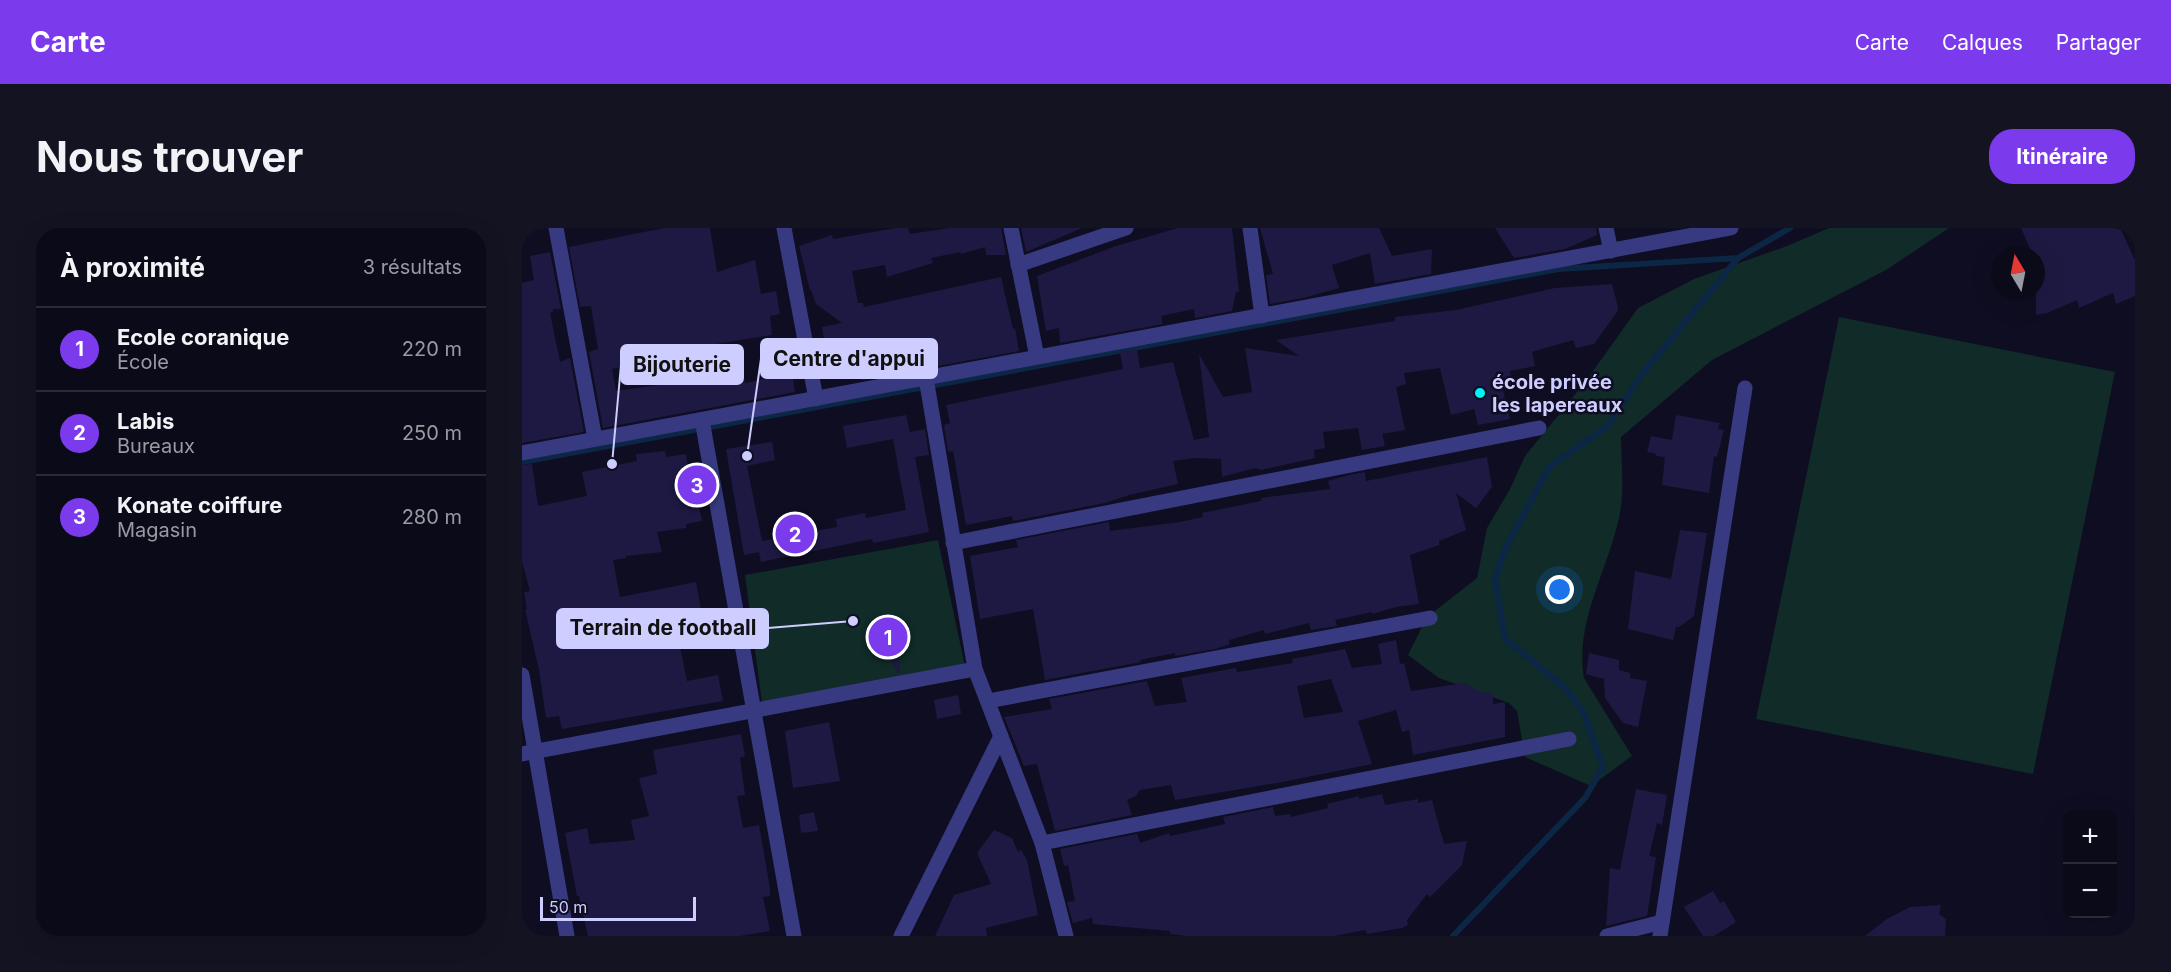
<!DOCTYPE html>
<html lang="fr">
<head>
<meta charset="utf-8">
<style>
	body { margin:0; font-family:Inter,sans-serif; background:#141322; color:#f1f3f6 }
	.controls { position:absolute; right:18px; bottom:18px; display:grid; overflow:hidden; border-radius:12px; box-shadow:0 6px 24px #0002 }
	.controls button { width:54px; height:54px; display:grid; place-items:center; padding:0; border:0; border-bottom:2px solid #2b2b38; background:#0b0a19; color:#f1f3f6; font:30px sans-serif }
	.compass { position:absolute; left:1469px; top:18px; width:54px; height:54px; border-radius:50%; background:#0b0a19; box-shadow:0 6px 24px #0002; rotate:350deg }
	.scale { position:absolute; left:18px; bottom:15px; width:156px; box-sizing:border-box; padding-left:6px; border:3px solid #cecdff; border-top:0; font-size:16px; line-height:21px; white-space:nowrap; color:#cecdff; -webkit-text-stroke:4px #0f0d21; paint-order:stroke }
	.you { position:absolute; left:1038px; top:362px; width:21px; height:21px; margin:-15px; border:4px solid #fff; border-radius:50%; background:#1a73e8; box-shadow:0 0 0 9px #1a73e833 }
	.badge { display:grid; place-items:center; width:39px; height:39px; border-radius:50%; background:#7c3aed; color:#fff; font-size:20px; font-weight:700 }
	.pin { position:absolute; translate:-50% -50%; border:3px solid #fff; box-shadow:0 2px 6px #0006 }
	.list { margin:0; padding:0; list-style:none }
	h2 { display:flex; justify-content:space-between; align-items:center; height:78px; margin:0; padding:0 24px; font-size:26px }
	h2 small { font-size:20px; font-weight:400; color:#9a9aa2 }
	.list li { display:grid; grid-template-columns:39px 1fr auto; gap:18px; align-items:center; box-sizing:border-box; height:84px; padding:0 24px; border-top:2px solid #2b2b38 }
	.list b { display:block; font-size:22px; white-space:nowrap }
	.list p { margin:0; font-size:20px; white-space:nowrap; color:#9a9aa2 }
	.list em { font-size:20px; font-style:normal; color:#9a9aa2 }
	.map { position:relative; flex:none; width:1613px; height:708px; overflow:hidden; border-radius:24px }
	header { display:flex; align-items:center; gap:36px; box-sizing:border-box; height:84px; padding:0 30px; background:#7c3aed; color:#fff }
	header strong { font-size:28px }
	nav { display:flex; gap:33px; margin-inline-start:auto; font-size:21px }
	.intro { display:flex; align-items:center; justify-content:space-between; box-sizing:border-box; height:144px; padding:0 36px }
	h1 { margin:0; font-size:42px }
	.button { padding:15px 27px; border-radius:24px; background:#7c3aed; color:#fff; font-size:21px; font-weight:700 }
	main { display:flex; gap:36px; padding:0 36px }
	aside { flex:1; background:#0b0a19; border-radius:24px; box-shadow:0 6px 24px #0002 }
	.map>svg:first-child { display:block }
	.green { fill:#102b28 }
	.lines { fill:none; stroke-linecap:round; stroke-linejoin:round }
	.stream { stroke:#0c2646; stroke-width:6 }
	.building { fill:#1e1942; fill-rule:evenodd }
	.minor { stroke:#373a80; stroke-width:15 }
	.poi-dot { fill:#00f2f8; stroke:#0f0d21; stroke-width:2 }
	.labels { text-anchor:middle; stroke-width:5; stroke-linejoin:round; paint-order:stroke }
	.poi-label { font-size:20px; font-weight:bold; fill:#cecdff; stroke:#0f0d21; text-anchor:start }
	.leader { fill:none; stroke:#cecdff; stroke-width:2 }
	.callout-dot { fill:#cecdff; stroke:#0f0d21; stroke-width:2 }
	.callout { fill:#cecdff; stroke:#cecdff; stroke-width:2 }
	.callout-label { font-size:21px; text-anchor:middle; font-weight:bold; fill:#111 }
</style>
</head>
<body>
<header>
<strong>Carte</strong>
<nav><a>Carte</a><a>Calques</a><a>Partager</a></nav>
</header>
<div class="intro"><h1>Nous trouver</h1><a class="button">Itinéraire</a></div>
<main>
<aside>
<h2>À proximité<small>3 résultats</small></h2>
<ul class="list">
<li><span class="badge">1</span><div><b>Ecole coranique</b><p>École</p></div><em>220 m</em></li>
<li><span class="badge">2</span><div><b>Labis</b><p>Bureaux</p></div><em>250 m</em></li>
<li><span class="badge">3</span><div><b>Konate coiffure</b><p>Magasin</p></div><em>280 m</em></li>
</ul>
</aside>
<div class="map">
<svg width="1613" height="708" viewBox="0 0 1613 708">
	<rect width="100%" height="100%" fill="#0f0d21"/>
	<g class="green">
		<path d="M1307 0H1427L1364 42 1190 132 1099 209C1099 232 1102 257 1099 279 1090 337 1052 390 1062 450L1110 528 1069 558 1003 529 995 483 987 475 917 450 886 427 905 389 955 350 965 300 988 261 1003 228 1061 157 1116 80 1172 51 1265 18Z"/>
		<path d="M1317 89 1593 144 1511 546 1234 491Z"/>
		<path d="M416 312 443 438 240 475 223 347Z"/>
	</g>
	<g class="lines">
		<g class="stream">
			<path d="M0 234 1036 41 1216 30"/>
			<path d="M931 708 1063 570 1081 539 1061 483 1040 457 983 411 973 351 983 321 1027 239 1086 198 1119 147 1216 30 1268 0"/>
		</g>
	</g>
	<g class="building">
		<path d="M142 0H188L195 44 233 32 239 66 254 63 258 86 248 88 250 107 199 115 90 141 94 163 221 145 223 155 270 145 273 164 81 200 67 124 76 121 69 78 58 79 47 19Z"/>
		<path d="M374 0H386L388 6 427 0H479L484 27H464L463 19 439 26 438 24 409 30 411 35 365 49 363 37 330 43 336 75H341L342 79 479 49 491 101 493 100 497 123 340 152 335 121 326 123 325 118 304 123 300 99 320 95 294 76 289 62H288L277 18 310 7 311 11Z"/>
		<path d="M499 0H560L504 24Z"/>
		<path d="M656 0H710L717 64H714L710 83 673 90 672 81 639 88 641 96 538 115 537 100 524 103 515 48 594 18Z"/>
		<path d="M738 0H857L870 28 910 21 909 46 853 56 848 25 810 37 817 60 781 70 748 76 744 47 751 46Z"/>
		<path d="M973 0H1074L1075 7 1043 21 992 30Z"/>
		<path d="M1499 0H1598L1613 32V68L1594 76 1591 65 1557 80 1555 72 1525 85 1514 87V27H1511Z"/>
		<path d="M28 24 39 81H31V84L28 85 38 134 48 130 62 204 0 215V55L12 52 8 28Z"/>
		<path d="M1090 56 1096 79 1095 84 1072 116 1054 120 1051 112 1010 124 1013 138 988 143 989 152 979 154 988 191 956 197 952 181 929 187 918 140 882 145 884 156 874 159 883 202 860 206 863 218 840 222 836 200 801 204 803 220 792 222 793 230 739 242 733 240 700 249 699 231 673 230 651 233 656 256 607 267 583 275 491 293 490 288 444 297 431 223 426 224 422 197 428 195 424 177 601 141 598 124 615 121 618 140 651 134 672 212 687 209 677 126 701 169 730 164 723 120 777 128 754 112 873 93V89L934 82 1033 60Z"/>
		<path d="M384 187 388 204 403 201 407 227 393 229 407 304 351 315 350 311 239 334 237 324 222 327 204 221 250 214 253 232 225 238 240 313 315 299 314 291 343 285 344 290 384 282 371 211 325 220 321 198Z"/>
		<path d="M1154 187 1198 195 1196 201 1202 202 1195 229 1192 228 1187 265 1140 257 1143 229 1134 228 1133 225 1125 224 1129 208 1150 212Z"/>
		<path d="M143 223 144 229 164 226 169 257 173 255 176 260 180 277 177 278 180 293 164 296V300L135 304 140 324 104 328V330L91 332 98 369 174 354 183 404 156 409 165 453 196 447 201 473 40 501 37 488 24 490 17 442 3 381H5L2 364 8 363 0 334V237L10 236 16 278 65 268 60 244 115 233 114 226Z"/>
		<path d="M965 229 970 259 954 280 934 265 944 302 917 313V317L888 327 897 376 874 379 850 386V384L813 392 815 398 789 402 787 395 743 406 742 402 707 412 708 416 693 421 653 428V425L618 432 619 434 523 452 511 381 458 391 448 328 496 319 494 312 587 294 588 303 658 294 681 289 680 285 739 273V270L808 261 806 253 827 247 843 244 844 253Z"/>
		<path d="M1158 302 1185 305 1172 388 1157 399H1154L1151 412 1106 401 1113 343 1149 351Z"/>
		<path d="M369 393 374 402 378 445H376L352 402Z"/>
		<path d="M874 412 878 436 882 435 889 463 942 455 959 464 971 465V476L983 474V509L891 527 887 502 880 504 874 482 836 493 850 536 755 555 653 572 649 557 618 562 614 568 605 572 610 587 533 603 515 536 502 538 482 489 530 481 527 471 625 453 633 478 665 474 659 450 714 440 715 444 771 435 770 431 823 421 830 440 860 436 856 416ZM809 451 821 484 782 490 775 458Z"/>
		<path d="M1067 425 1097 432V442L1108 445V450L1125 453 1116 499 1101 495 1083 470 1082 451 1064 446Z"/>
		<path d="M436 467 439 486 415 491 412 472Z"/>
		<path d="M307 494 318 553 271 560 263 503Z"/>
		<path d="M219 506 223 528 218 530 223 567 215 568 221 600 237 597 248 660V668L241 669 248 703 218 708H66L57 668H55L43 605 65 600 68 616 113 612 109 592 127 588 117 550 135 546 131 522Z"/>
		<path d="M1114 561 1145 567 1140 597 1135 595 1127 628 1134 629 1125 688 1084 698 1088 640 1098 642Z"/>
		<path d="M860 566 863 577 896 571V575L910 572 922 616 945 613 940 637 908 669 905 666 885 692 886 697 880 700 845 706 843 702 812 708H665L648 706V703L571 696 570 690 551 695 545 674 553 673 546 637 542 638 538 621 615 606 618 615 647 605 648 608 703 596 701 589 751 579 753 588 768 586 769 589 806 580 805 576 837 568V571Z"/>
		<path d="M292 584 296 603 279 605 277 587Z"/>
		<path d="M472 602 490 610 496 624 499 622 505 632 516 687 464 700 465 708H413L432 667 469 656 455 625Z"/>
		<path d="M1191 663 1198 675 1202 673 1214 694 1192 708H1181L1162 679Z"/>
		<path d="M1419 677 1417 686 1424 691 1423 708H1343L1365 691 1388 679Z"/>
	</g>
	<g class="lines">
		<g class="minor">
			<path d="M34 0 73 211"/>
			<path d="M262 0 294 171"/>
			<path d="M489 0 515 129"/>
			<path d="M728 0 740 88"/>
			<path d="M1084 0 1089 23"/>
			<path d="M496 37 604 0"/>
			<path d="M404 150 453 441 520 615 544 708"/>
			<path d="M180 192 272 708"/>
			<path d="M0 225 1209 0"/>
			<path d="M431 315 1017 200"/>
			<path d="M0 447 45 708"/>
			<path d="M466 473 908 390"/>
			<path d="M0 526 453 441"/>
			<path d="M520 615 1047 511"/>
			<path d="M379 708 479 508"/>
			<path d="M1085 708 1140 694"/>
			<path d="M1138 708 1223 160"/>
		</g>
	</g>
	<circle class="poi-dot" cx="958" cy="165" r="6"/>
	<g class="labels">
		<g class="poi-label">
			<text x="970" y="161">école privée<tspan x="970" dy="23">les lapereaux</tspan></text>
		</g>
	</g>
	<path class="leader" d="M225 228L239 131M90 236L99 137M331 393L246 400"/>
	<g class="callout-dot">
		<circle cx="225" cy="228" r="6"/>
		<circle cx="90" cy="236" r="6"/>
		<circle cx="331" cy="393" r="6"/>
	</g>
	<g class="callout">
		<rect x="239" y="111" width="176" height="39" rx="6"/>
		<rect x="99" y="117" width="122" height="39" rx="6"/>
		<rect x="35" y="381" width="211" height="39" rx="6"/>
	</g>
	<g class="callout-label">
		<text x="327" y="138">Centre d'appui</text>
		<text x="160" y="144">Bijouterie</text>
		<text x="141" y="407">Terrain de football</text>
	</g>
</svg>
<div class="controls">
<button>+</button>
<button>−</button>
</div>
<svg class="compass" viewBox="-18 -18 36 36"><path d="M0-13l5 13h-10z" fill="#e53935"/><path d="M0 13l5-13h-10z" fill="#9a9aa2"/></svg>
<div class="scale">50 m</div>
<div class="you"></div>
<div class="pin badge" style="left:366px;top:409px">1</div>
<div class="pin badge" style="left:273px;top:306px">2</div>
<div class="pin badge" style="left:175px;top:257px">3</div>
</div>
</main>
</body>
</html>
